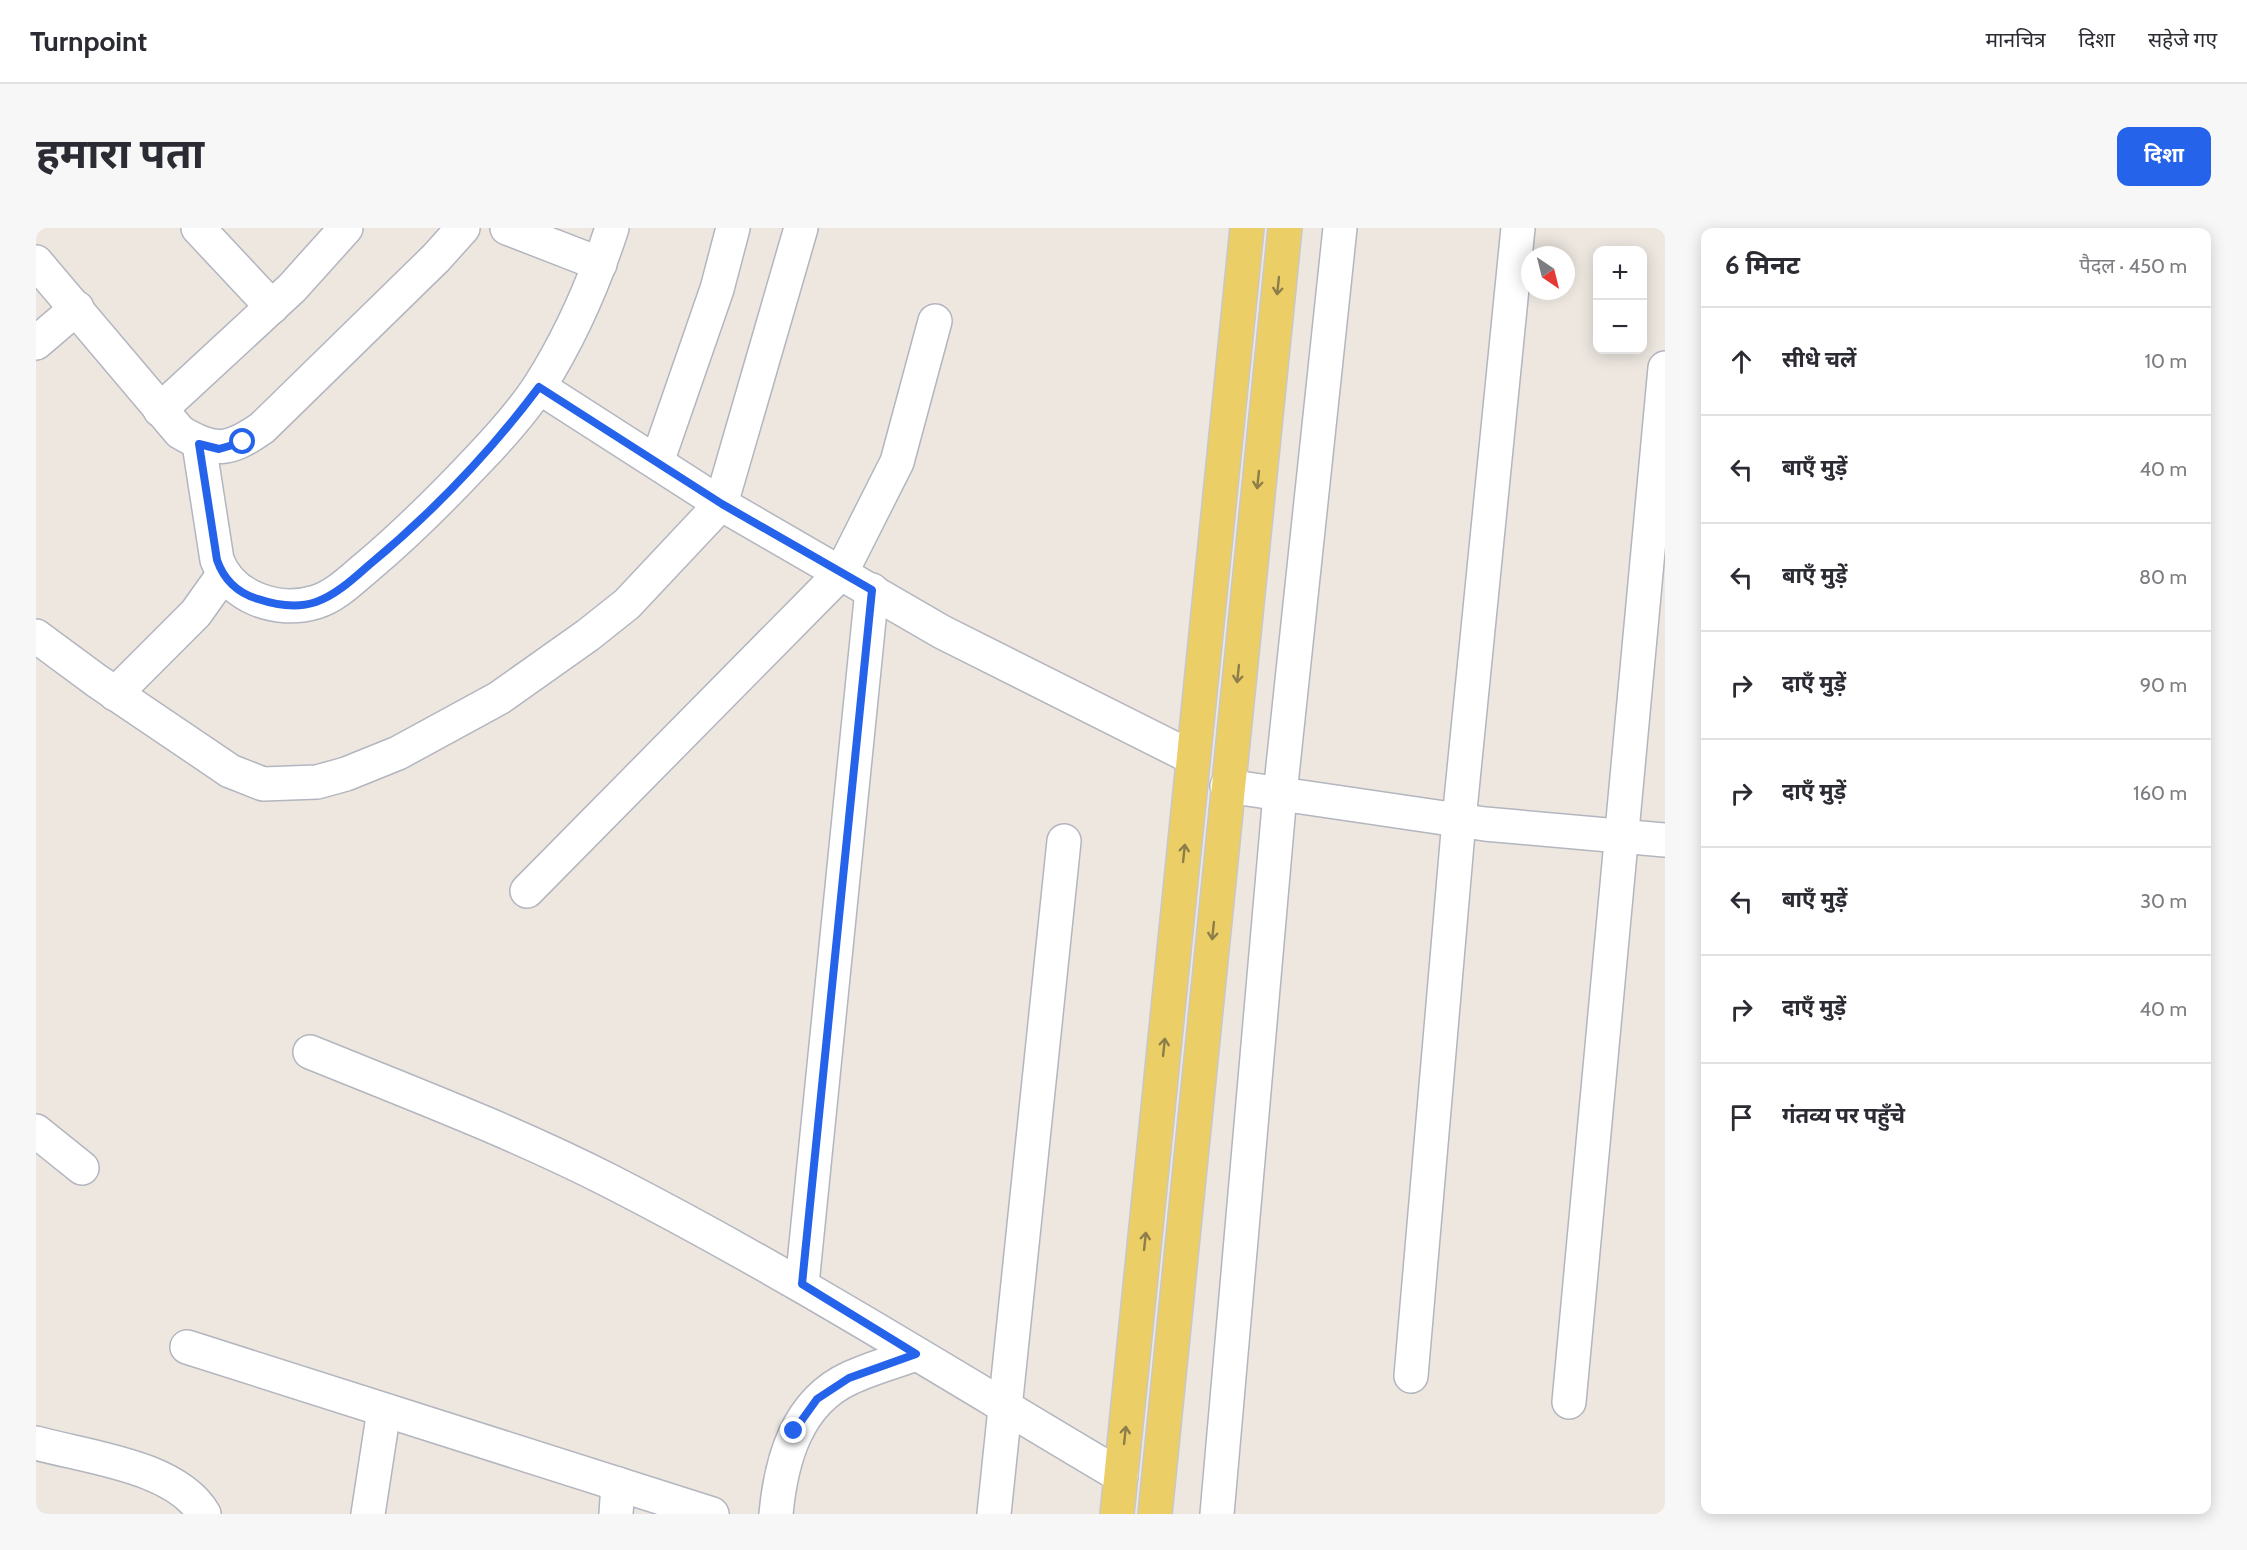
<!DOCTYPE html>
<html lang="hi">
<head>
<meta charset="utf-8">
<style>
	body { margin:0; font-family:Cabin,"Noto Sans Devanagari",sans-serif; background:#f7f7f7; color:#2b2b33 }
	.controls { position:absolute; right:18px; top:18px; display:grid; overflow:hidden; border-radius:12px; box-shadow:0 3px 15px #0003 }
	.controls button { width:54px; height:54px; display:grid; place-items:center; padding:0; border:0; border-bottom:2px solid #e1e1e2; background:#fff; color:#2b2b33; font:30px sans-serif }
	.compass { position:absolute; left:1485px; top:18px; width:54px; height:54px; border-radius:50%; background:#fff; box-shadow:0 3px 15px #0003; rotate:145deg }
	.stop { position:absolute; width:18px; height:18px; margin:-14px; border:4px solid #2563eb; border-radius:50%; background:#fff }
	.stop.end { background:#2563eb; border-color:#fff; box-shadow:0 2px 6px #0008 }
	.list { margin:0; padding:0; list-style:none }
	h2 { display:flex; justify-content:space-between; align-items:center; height:78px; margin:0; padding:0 24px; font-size:26px }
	h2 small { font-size:20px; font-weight:400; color:#7c7c81 }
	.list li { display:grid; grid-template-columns:39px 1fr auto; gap:18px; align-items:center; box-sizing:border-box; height:108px; padding:0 24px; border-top:2px solid #e1e1e2 }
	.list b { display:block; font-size:22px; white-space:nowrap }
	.list em { font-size:20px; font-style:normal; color:#7c7c81 }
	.icon { flex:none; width:33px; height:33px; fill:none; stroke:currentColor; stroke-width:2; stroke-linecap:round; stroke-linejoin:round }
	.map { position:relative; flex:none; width:1629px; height:1286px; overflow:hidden; border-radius:12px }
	header { display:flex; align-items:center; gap:36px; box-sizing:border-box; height:84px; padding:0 30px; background:#fff; border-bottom:2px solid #e1e1e2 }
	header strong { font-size:28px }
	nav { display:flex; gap:33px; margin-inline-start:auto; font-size:21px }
	.intro { display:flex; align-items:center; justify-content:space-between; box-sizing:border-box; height:144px; padding:0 36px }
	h1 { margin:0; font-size:42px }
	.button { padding:15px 27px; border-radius:12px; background:#2563eb; color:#fff; font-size:21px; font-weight:700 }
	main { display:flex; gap:36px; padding:0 36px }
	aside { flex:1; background:#fff; border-radius:12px; box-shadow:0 3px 15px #0003 }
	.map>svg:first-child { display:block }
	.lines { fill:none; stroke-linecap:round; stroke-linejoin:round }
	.street-casing { stroke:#b3b5bf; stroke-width:36 }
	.secondary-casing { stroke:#b3b5bf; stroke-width:36 }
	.primary-casing { stroke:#c8c8c8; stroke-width:36 }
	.street { stroke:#fff; stroke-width:33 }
	.secondary { stroke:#fff; stroke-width:33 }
	.primary { stroke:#ecce66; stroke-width:33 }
	.oneway { stroke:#8c7d49 }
	.route { stroke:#2563eb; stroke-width:8 }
</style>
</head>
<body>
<header>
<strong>Turnpoint</strong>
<nav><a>मानचित्र</a><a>दिशा</a><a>सहेजे गए</a></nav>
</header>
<div class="intro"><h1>हमारा पता</h1><a class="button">दिशा</a></div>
<main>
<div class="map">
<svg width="1629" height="1286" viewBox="0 0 1629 1286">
	<rect width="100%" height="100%" fill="#ede7e0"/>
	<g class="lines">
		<defs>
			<g id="street">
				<path d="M162 0 236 79"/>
				<path d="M471 0 564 36"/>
				<path d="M0 34 144 204C179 225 193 223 226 200L400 30 427 0"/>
				<path d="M0 115 41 80"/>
				<path d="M503 159 685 276 906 404 1157 530"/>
				<path d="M124 182 256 60 310 0"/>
				<path d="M163 216 181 332C195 369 241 386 280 374 300 368 316 351 332 338 370 306 406 270 440 234 463 210 486 185 504 157 535 108 558 55 576 0"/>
				<path d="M621 234 681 61 697 0"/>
				<path d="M0 408 61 453 194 543 227 556 281 554 310 546 362 525 463 470 552 407 591 376 685 276 765 0"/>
				<path d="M79 466 160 385 187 347"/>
				<path d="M1191 558 1449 596 1629 612"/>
				<path d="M491 663 805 345 861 234 899 93"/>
				<path d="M274 824C375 865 478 904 574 953 750 1043 916 1148 1085 1248"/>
				<path d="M0 903 46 940"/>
				<path d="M766 1056 836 362"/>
				<path d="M151 1119 676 1286"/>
				<path d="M1375 1148 1423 592 1482 0"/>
				<path d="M1533 1174 1629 140"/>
				<path d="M0 1215C50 1229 140 1238 168 1286"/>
				<path d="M332 1286 348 1182"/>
				<path d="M580 1286 582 1256"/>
				<path d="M740 1286C745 1232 761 1174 814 1150 835 1140 858 1134 880 1126"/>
				<path d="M958 1286 1028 613"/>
			</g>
			<path id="secondary" d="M1181 1286 1244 566 1304 0"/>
			<g id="primary">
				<path d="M1081 1286 1211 0"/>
				<path d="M1119 1286 1249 0"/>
			</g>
		</defs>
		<use href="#street" class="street-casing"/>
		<use href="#secondary" class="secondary-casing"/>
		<use href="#primary" class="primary-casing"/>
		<use href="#street" class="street"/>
		<use href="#secondary" class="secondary"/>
		<use href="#primary" class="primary"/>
	</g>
	<defs><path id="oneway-shaft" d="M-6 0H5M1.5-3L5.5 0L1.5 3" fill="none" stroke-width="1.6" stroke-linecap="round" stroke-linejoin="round" transform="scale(1.5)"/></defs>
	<g class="oneway">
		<use href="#oneway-shaft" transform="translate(1242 58) rotate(96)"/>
		<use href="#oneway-shaft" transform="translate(1222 252) rotate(96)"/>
		<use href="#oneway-shaft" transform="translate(1202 446) rotate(96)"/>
		<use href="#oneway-shaft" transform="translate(1148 625) rotate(-84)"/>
		<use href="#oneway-shaft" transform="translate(1177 703) rotate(96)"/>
		<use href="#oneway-shaft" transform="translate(1128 819) rotate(-84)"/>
		<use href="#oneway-shaft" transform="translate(1109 1013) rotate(-84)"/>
		<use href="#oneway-shaft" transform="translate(1089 1207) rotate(-84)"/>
	</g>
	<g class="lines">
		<path class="route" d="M207 214 183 221 163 216 181 332C188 352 201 365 222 371 240 377 262 380 280 374 300 367 317 351 333 337 396 285 454 224 503 159L686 276 836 362 766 1056 880 1126 813 1150 781 1171 758 1203"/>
	</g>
</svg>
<div class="controls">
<button>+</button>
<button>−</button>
</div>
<svg class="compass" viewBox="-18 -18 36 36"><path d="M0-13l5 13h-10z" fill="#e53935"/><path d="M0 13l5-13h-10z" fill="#7c7c81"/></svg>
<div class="stop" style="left:207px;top:214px"></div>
<div class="stop end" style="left:758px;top:1203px"></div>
</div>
<aside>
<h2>6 मिनट<small>पैदल · 450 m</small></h2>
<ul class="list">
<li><svg class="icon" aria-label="ahead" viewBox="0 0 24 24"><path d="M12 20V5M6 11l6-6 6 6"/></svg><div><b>सीधे चलें</b></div><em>10 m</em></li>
<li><svg class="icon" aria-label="left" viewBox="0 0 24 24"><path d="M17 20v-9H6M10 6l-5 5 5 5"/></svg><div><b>बाएँ मुड़ें</b></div><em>40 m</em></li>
<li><svg class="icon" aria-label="left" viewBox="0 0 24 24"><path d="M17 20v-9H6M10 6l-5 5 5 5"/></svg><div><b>बाएँ मुड़ें</b></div><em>80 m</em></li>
<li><svg class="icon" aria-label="right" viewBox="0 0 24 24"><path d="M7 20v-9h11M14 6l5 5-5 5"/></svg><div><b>दाएँ मुड़ें</b></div><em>90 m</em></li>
<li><svg class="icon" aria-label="right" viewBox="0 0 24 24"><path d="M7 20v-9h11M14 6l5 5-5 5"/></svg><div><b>दाएँ मुड़ें</b></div><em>160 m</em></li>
<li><svg class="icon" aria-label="left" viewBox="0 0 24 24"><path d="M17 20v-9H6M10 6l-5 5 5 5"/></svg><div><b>बाएँ मुड़ें</b></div><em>30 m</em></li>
<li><svg class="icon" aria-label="right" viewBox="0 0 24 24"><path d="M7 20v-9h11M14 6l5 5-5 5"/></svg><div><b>दाएँ मुड़ें</b></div><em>40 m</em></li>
<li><svg class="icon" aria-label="arrive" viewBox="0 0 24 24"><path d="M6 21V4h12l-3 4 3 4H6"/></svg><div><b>गंतव्य पर पहुँचे</b></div></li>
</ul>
</aside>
</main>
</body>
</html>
